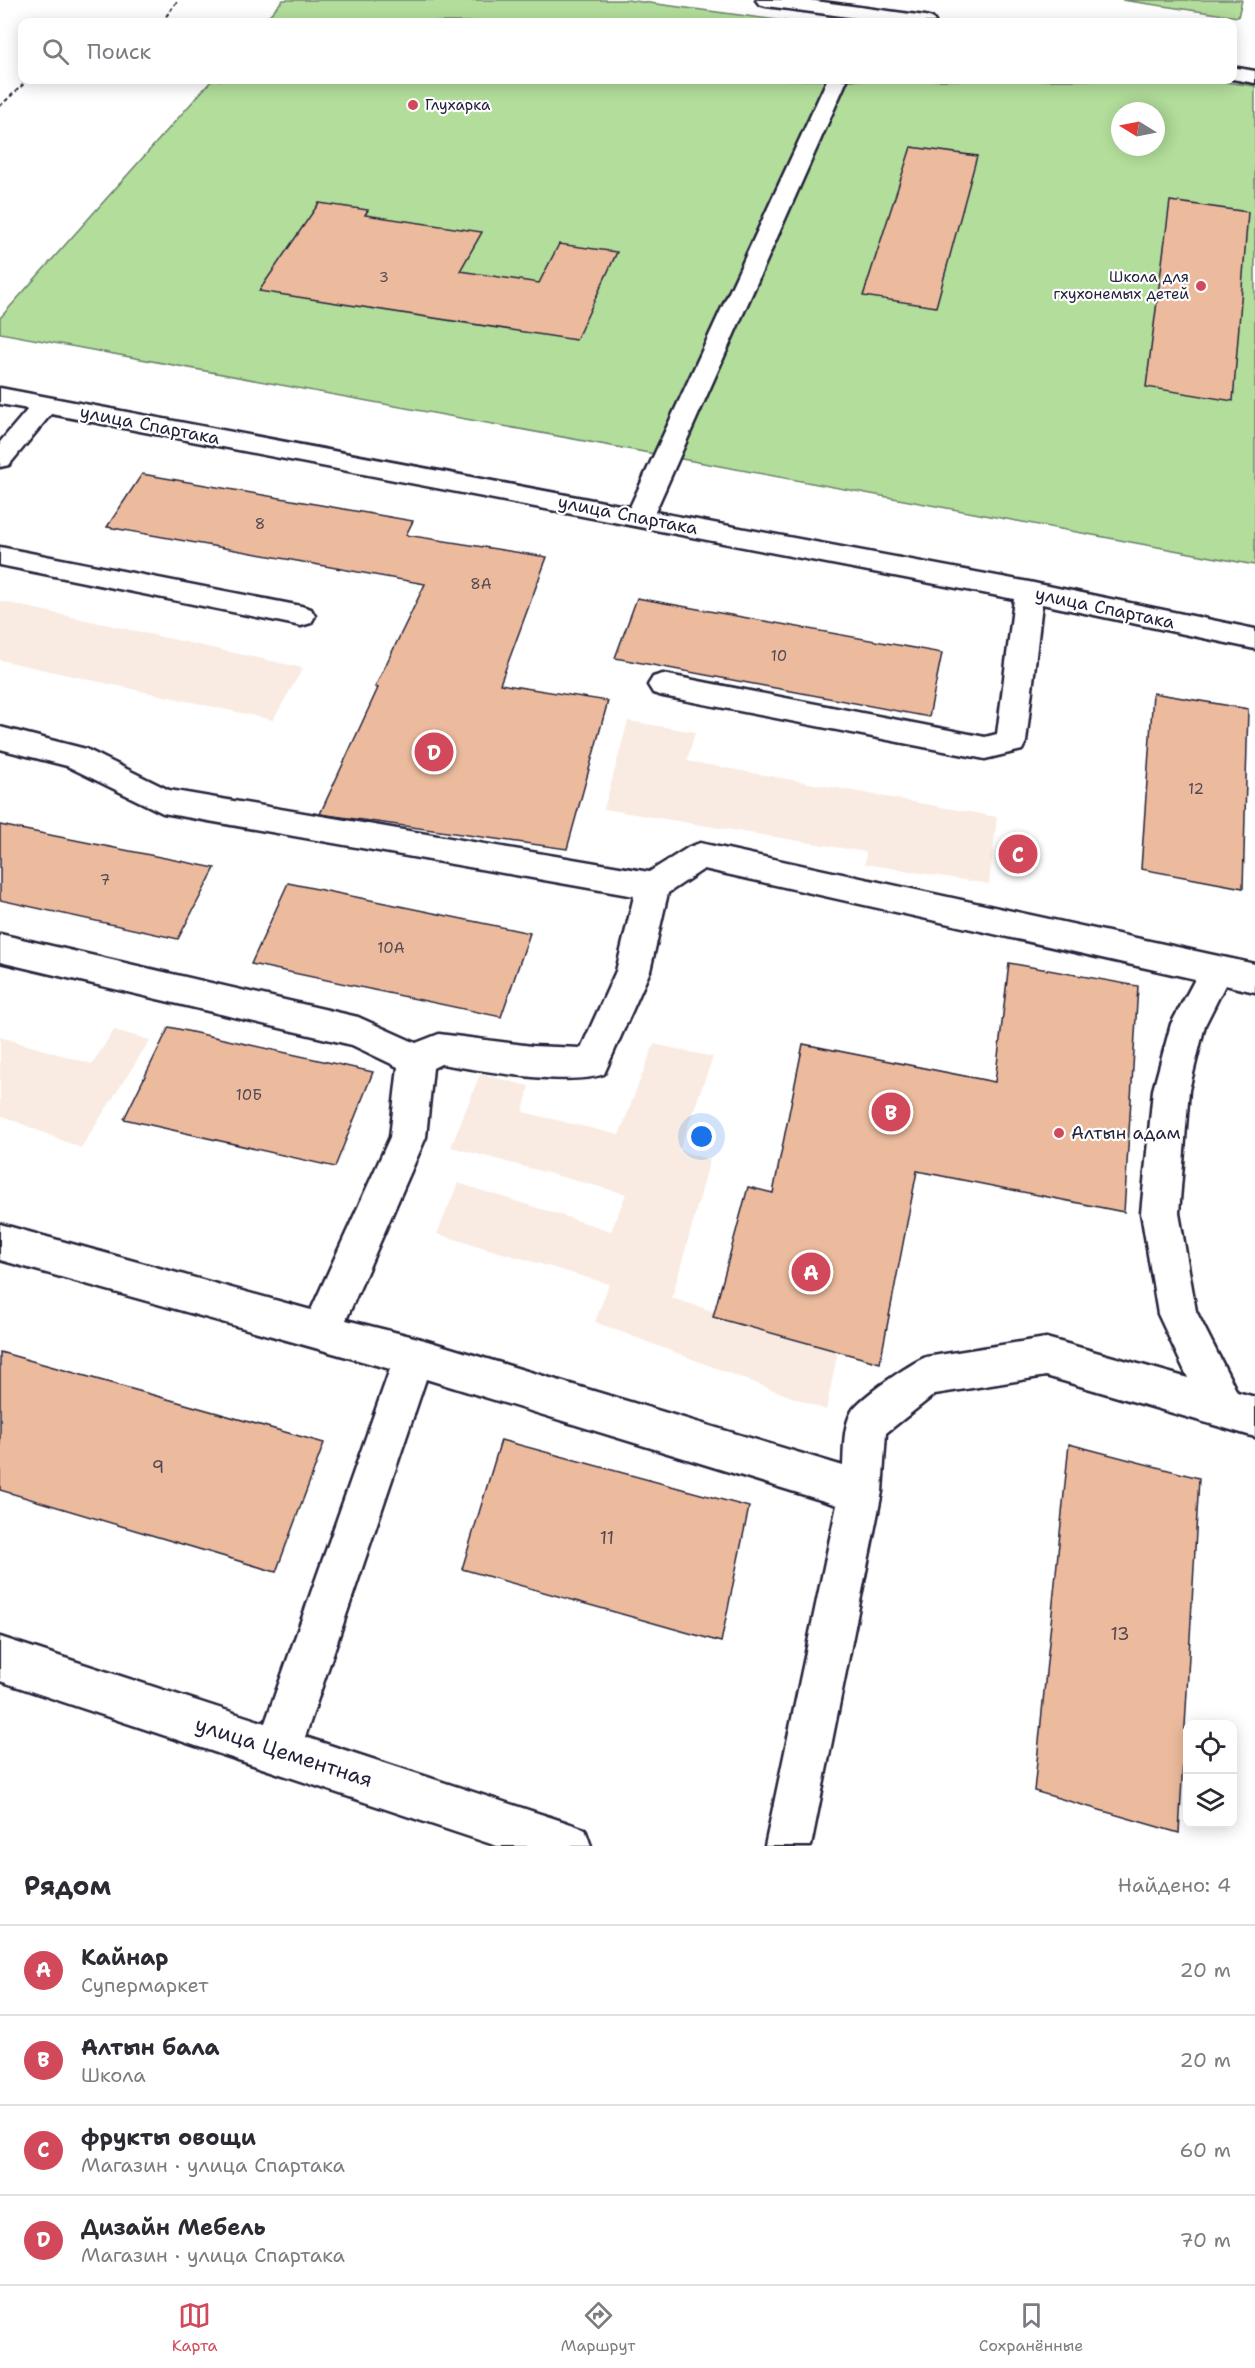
<!DOCTYPE html>
<html lang="ru">
<head>
<meta charset="utf-8">
<style>
	body { margin:0; font-family:"Shantell Sans",sans-serif; background:#f2f2f3; color:#2b2b33 }
	.controls { position:absolute; right:18px; bottom:18px; display:grid; overflow:hidden; border-radius:12px; box-shadow:0 3px 15px #0003 }
	.controls button { width:54px; height:54px; display:grid; place-items:center; padding:0; border:0; border-bottom:2px solid #e1e1e2; background:#fff; color:#2b2b33; font:30px sans-serif }
	.compass { position:absolute; left:1111px; top:102px; width:54px; height:54px; border-radius:50%; background:#fff; box-shadow:0 3px 15px #0003; rotate:280deg }
	.you { position:absolute; left:702px; top:1137px; width:21px; height:21px; margin:-15px; border:4px solid #fff; border-radius:50%; background:#1a73e8; box-shadow:0 0 0 9px #1a73e833 }
	.badge { display:grid; place-items:center; width:39px; height:39px; border-radius:50%; background:#d1495b; color:#fff; font-size:20px; font-weight:700 }
	.pin { position:absolute; translate:-50% -50%; border:3px solid #fff; box-shadow:0 2px 6px #0006 }
	.list { margin:0; padding:0; list-style:none }
	h2 { display:flex; justify-content:space-between; align-items:center; height:78px; margin:0; padding:0 24px; font-size:26px }
	h2 small { font-size:20px; font-weight:400; color:#7c7c81 }
	.list li { display:grid; grid-template-columns:39px 1fr auto; gap:18px; align-items:center; box-sizing:border-box; height:90px; padding:0 24px; border-top:2px solid #e1e1e2 }
	.list b { display:block; font-size:22px; white-space:nowrap }
	.list p { margin:0; font-size:20px; white-space:nowrap; color:#7c7c81 }
	.list em { font-size:20px; font-style:normal; color:#7c7c81 }
	.icon { flex:none; width:33px; height:33px; fill:none; stroke:currentColor; stroke-width:2; stroke-linecap:round; stroke-linejoin:round }
	.map { position:relative; flex:none; width:1255px; height:1846px; overflow:hidden }
	.search { position:absolute; background:#fff; box-shadow:0 3px 15px #0003; left:18px; right:18px; top:18px; height:66px; display:flex; align-items:center; gap:15px; box-sizing:border-box; padding:0 21px; border-radius:12px; color:#7c7c81; font-size:22px }
	.sheet { height:438px; background:#fff }
	nav { display:flex; justify-content:space-around; align-items:center; box-sizing:border-box; height:84px; border-top:2px solid #e1e1e2; background:#fff; font-size:16px; color:#7c7c81 }
	nav a { display:grid; justify-items:center; gap:3px }
	nav .on { color:#d1495b }
	.map>svg:first-child { display:block }
	.built { fill:#f9ebe2 }
	.green { fill:#b2dd9a; stroke:#6a806a; stroke-width:1.5; fill-rule:evenodd }
	.building { fill:#ecbb9d; stroke:#22223b; stroke-width:1.5 }
	.lines { fill:none; stroke-linecap:round; stroke-linejoin:round }
	.minor-casing { stroke:#22223b; stroke-width:5 }
	.path { stroke:#22223b; stroke-width:2; stroke-dasharray:4 3; stroke-linecap:butt }
	.minor { fill:#fff; fill-rule:evenodd }
	.poi-dot { fill:#d1495b; stroke:#fff; stroke-width:2 }
	.labels { text-anchor:middle; stroke-width:4.5; stroke-linejoin:round; paint-order:stroke }
	.far-number-label { font-size:14px; fill:#544854 }
	.far-poi-label { font-size:15px; fill:#22223b; stroke:#fff; text-anchor:start }
	.number-label { font-size:15px; fill:#544854 }
	.street-label { font-size:18px; fill:#22223b; stroke:#fff }
	.poi-label { font-size:18px; fill:#22223b; stroke:#fff; text-anchor:start }
	.near-number-label { font-size:18px; fill:#544854 }
	.near-street-label { font-size:21px; fill:#22223b; stroke:#fff }
</style>
</head>
<body>
<div class="map">
<svg width="1255" height="1846" viewBox="0 0 1255 1846">
	<rect width="100%" height="100%" fill="#fff"/>
	<filter id="ink" filterUnits="userSpaceOnUse"><feTurbulence type="fractalNoise" baseFrequency=".0167" numOctaves="2"/><feDisplacementMap in="SourceGraphic" scale="12" xChannelSelector="R" yChannelSelector="G"/><feConvolveMatrix kernelMatrix="1 2 1 2 8 2 1 2 1" color-interpolation-filters="sRGB"/></filter>
	<g filter="url(#ink)">
		<g class="built">
			<path d="M0 601 303 668 273 720 0 660Z"/>
			<path d="M628 721 695 732 687 761 997 817 989 884 865 864 866 852 604 809Z"/>
			<path d="M114 1030 150 1040 81 1148 0 1115V1037L92 1064Z"/>
			<path d="M654 1044 713 1057 679 1150 710 1160 672 1298 838 1351 826 1410 595 1322 609 1284 437 1234 458 1183 611 1231 626 1194 451 1147 480 1074 529 1086 523 1112 619 1135Z"/>
		</g>
		<g class="green">
			<path d="M283 0H627L792 22H263Z"/>
			<path d="M1122 0H1242L1238 17Z"/>
			<path d="M212 80H1209L1255 86V565L0 333V318ZM1120 111H1156V147H1120Z"/>
		</g>
		<g class="building">
			<path d="M911 147 977 156 936 307 863 296Z"/>
			<path d="M1170 201 1248 212 1233 401 1146 387Z"/>
			<path d="M319 203 368 210 365 215 482 232 460 271 539 283 559 244 617 252 576 340 259 291Z"/>
			<path d="M142 474 413 521 406 535 547 557 500 684 608 701 567 849 320 814 378 688 375 687 425 584 107 527Z"/>
			<path d="M637 598 942 653 929 717 615 658Z"/>
			<path d="M1153 693 1248 709 1243 888 1141 869Z"/>
			<path d="M0 825 215 868 178 939 0 900Z"/>
			<path d="M288 883 530 933 501 1017 251 964Z"/>
			<path d="M1009 963 1138 986 1124 1212 917 1171 880 1363 713 1317 748 1187 773 1193 803 1044 995 1082Z"/>
			<path d="M169 1027 373 1072 335 1167 124 1119Z"/>
			<path d="M0 1352 324 1443 276 1572 0 1490Z"/>
			<path d="M501 1440 749 1507 721 1642 462 1569Z"/>
			<path d="M1069 1444 1199 1478 1179 1833 1034 1791Z"/>
		</g>
		<g class="lines">
			<defs>
				<g id="minor">
					<path d="M756 0H808L925 16 932 18 935 22H887L766 6 759 4Z"/>
					<path d="M1232 67 1255 71V83L1232 79Z"/>
					<path d="M827 80H847L655 512 1029 582 1255 629V649L1042 604 1026 742 1022 750 985 759 663 696 653 693 648 685 653 677 663 674 985 737 997 734 1014 599 51 414 9 465 0 467V442L28 409 0 404V388L630 507Z"/>
					<path d="M0 547 301 606 311 609 315 616 311 623 301 626 0 565Z"/>
					<path d="M0 727 86 749 169 790 649 872 689 847 700 843 1255 964V992L1225 985 1205 1025 1189 1090 1179 1213 1196 1311 1237 1392 1255 1397V1437L1046 1376 935 1394 886 1433 882 1492 811 1846H765L837 1505 426 1379 305 1737 568 1823 585 1829 591 1846H497L0 1681V1637L265 1723 390 1369 0 1260V1224L311 1310 390 1137 398 1067 352 1045 0 962V934L358 1017 416 1043 439 1034 532 1046 581 1048 616 971 634 896 163 813 67 766 0 749ZM704 869 1195 979 1171 1024 1153 1090 1141 1213 1158 1314 1188 1378 1046 1338 926 1357C911 1363 859 1398 852 1411 843 1427 844 1448 843 1466L414 1337 346 1320 426 1137 433 1068 441 1064C482 1070 568 1087 604 1074L650 971 668 893Z"/>
				</g>
			</defs>
			<use href="#minor" class="minor-casing"/>
			<g class="path">
				<path d="M162 22 178 0"/>
				<path d="M0 106 28 80"/>
			</g>
			<use href="#minor" class="minor"/>
		</g>
	</g>
	<g class="poi-dot">
		<circle cx="413" cy="105" r="6"/>
		<circle cx="1201" cy="286" r="6"/>
		<circle cx="1059" cy="1133" r="6"/>
	</g>
	<g class="labels">
		<g class="far-number-label">
			<text x="384" y="282">3</text>
		</g>
		<g class="far-poi-label">
			<text x="425" y="110">Глухарка</text>
			<text x="1189" y="282" text-anchor="end">Школа для<tspan x="1189" dy="17">гхухонемых детей</tspan></text>
		</g>
		<g class="number-label">
			<text x="260" y="529">8</text>
			<text x="481" y="589">8А</text>
			<text x="779" y="661">10</text>
			<text x="1196" y="794">12</text>
			<text x="105" y="885">7</text>
			<text x="391" y="953">10А</text>
			<text x="249" y="1100">10Б</text>
		</g>
		<g class="street-label">
			<text transform="translate(150 425) rotate(11)" y="6">улица Спартака</text>
			<text transform="translate(628 515) rotate(11)" y="6">улица Спартака</text>
			<text transform="translate(1105 608) rotate(12)" y="6">улица Спартака</text>
		</g>
		<g class="poi-label">
			<text x="1071" y="1139">Алтын адам</text>
		</g>
		<g class="near-number-label">
			<text x="158" y="1473">9</text>
			<text x="607" y="1544">11</text>
			<text x="1120" y="1640">13</text>
		</g>
		<g class="near-street-label">
			<text transform="translate(284 1752) rotate(18)" y="7">улица Цементная</text>
		</g>
	</g>
</svg>
<div class="controls">
<button><svg class="icon" aria-label="locate" viewBox="0 0 24 24"><circle cx="12" cy="12" r="6"/><path d="M12 2v4M12 18v4M2 12h4M18 12h4"/></svg></button>
<button><svg class="icon" aria-label="layers" viewBox="0 0 24 24"><path d="M12 4l9 5-9 5-9-5zM3 14l9 5 9-5"/></svg></button>
</div>
<svg class="compass" viewBox="-18 -18 36 36"><path d="M0-13l5 13h-10z" fill="#e53935"/><path d="M0 13l5-13h-10z" fill="#7c7c81"/></svg>
<div class="you"></div>
<div class="pin badge" style="left:811px;top:1272px">A</div>
<div class="pin badge" style="left:891px;top:1112px">B</div>
<div class="pin badge" style="left:1018px;top:854px">C</div>
<div class="pin badge" style="left:434px;top:752px">D</div>
<div class="search"><svg class="icon" aria-label="search" viewBox="0 0 24 24"><circle cx="10" cy="10" r="6"/><path d="M15 15l6 6"/></svg>Поиск</div>
</div>
<section class="sheet">
<h2>Рядом<small>Найдено: 4</small></h2>
<ul class="list">
<li><span class="badge">A</span><div><b>Кайнар</b><p>Супермаркет</p></div><em>20 m</em></li>
<li><span class="badge">B</span><div><b>Алтын бала</b><p>Школа</p></div><em>20 m</em></li>
<li><span class="badge">C</span><div><b>фрукты овощи</b><p>Магазин · улица Спартака</p></div><em>60 m</em></li>
<li><span class="badge">D</span><div><b>Дизайн Мебель</b><p>Магазин · улица Спартака</p></div><em>70 m</em></li>
</ul>
</section>
<nav>
<a class="on"><svg class="icon" aria-label="map" viewBox="0 0 24 24"><path d="M3 6l6-2 6 2 6-2v14l-6 2-6-2-6 2zM9 4v14M15 6v14"/></svg>Карта</a>
<a><svg class="icon" aria-label="directions" viewBox="0 0 24 24"><path d="M12 3l9 9-9 9-9-9zM9 14v-3h6M13 9l2 2-2 2"/></svg>Маршрут</a>
<a><svg class="icon" aria-label="saved" viewBox="0 0 24 24"><path d="M7 4h10v16l-5-4-5 4z"/></svg>Сохранённые</a>
</nav>
</body>
</html>
